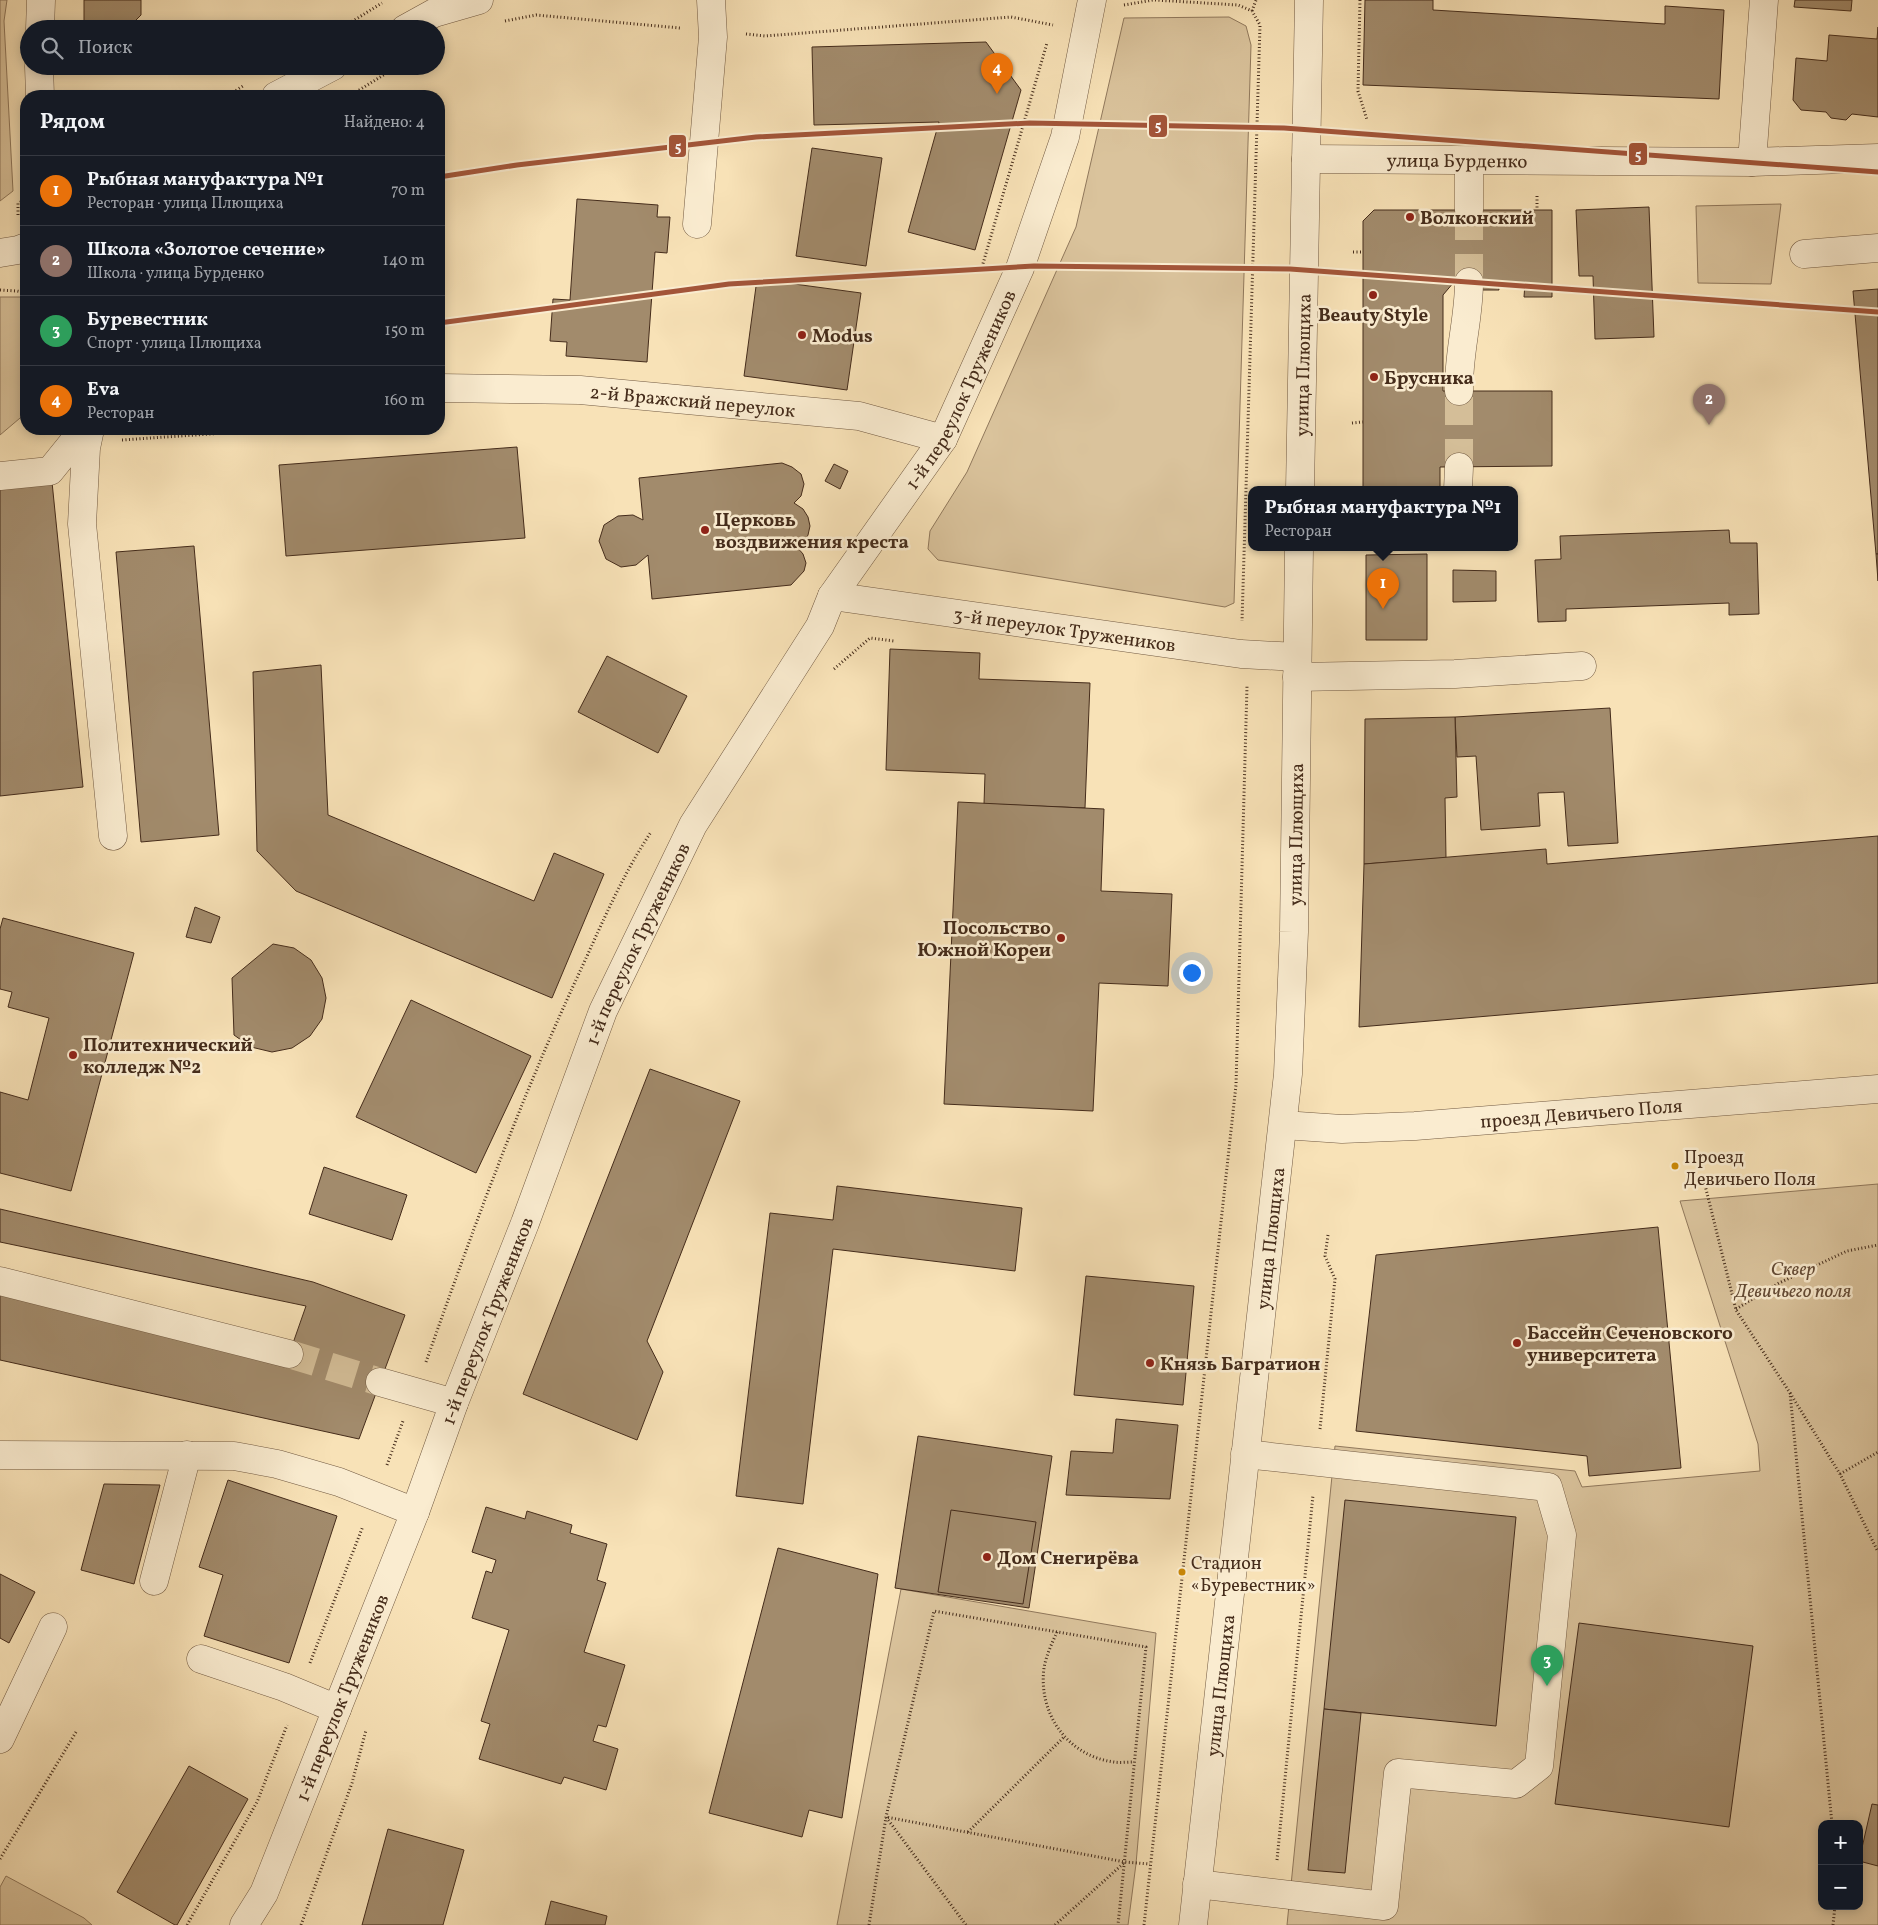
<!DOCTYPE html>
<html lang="ru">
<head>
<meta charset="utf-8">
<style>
	body { margin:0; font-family:Vollkorn,serif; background:#20242c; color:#f1f3f6 }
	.controls { position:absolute; right:15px; bottom:15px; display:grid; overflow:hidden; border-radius:10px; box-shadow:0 2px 12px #0003 }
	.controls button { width:45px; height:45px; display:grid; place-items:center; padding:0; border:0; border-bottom:1px solid #363941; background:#171b24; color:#f1f3f6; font:25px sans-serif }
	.you { position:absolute; left:1191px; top:972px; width:18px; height:18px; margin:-12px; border:4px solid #fff; border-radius:50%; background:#1a73e8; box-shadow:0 0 0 8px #1a73e833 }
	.badge { display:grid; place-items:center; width:32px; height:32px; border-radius:50%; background:#db2777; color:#fff; font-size:16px; font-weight:700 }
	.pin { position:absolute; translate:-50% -41px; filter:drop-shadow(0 1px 2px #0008) }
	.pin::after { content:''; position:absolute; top:26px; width:18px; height:15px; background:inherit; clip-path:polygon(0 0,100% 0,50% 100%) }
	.popup { position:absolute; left:1248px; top:486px; width:270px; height:65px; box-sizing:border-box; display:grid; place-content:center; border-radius:10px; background:#171b24; filter:drop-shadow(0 1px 4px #0005); font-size:16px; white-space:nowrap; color:#9ea1a6 }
	.popup b { font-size:19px; color:#f1f3f6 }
	.popup::after { content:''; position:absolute; left:50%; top:100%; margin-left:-10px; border:10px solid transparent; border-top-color:#171b24 }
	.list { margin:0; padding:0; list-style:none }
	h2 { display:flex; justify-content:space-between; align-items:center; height:65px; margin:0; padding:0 20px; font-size:21px }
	h2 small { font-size:16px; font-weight:400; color:#9ea1a6 }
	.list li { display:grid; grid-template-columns:32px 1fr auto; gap:15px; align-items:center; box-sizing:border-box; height:70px; padding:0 20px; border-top:1px solid #363941 }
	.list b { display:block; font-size:19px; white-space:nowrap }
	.list p { margin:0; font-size:16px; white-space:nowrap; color:#9ea1a6 }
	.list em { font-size:16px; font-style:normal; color:#9ea1a6 }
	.icon { flex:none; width:28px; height:28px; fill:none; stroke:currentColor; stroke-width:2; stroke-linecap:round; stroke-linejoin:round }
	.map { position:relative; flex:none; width:1878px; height:1925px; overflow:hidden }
	.search { position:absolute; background:#171b24; box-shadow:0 2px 12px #0003; left:20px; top:20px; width:425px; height:55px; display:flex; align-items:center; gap:12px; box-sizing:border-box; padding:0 18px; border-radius:28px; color:#9ea1a6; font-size:19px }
	.panel { position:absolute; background:#171b24; box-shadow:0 2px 12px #0003; left:20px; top:90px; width:425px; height:345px; border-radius:20px }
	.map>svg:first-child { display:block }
	.green { fill:#dac39c; stroke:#90785c; fill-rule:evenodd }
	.building { fill:#a28b6c; stroke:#452c1b }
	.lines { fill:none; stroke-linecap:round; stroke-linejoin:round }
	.minor-tunnel { stroke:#d4be98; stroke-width:28; stroke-dasharray:28 14; stroke-linecap:butt }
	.minor-casing { stroke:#725a42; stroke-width:29 }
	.path { stroke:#452c1b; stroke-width:3; stroke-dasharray:1 2.5; stroke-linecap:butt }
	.minor { stroke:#faecd0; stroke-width:28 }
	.metro-1-casing { stroke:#faecd0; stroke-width:9 }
	.metro-1 { stroke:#a35539; stroke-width:5 }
	.poi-dot { fill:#8f2418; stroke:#faecd0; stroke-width:2 }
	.bus-dot { fill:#ca8807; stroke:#faecd0; stroke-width:2 }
	.labels { text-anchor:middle; stroke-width:5; stroke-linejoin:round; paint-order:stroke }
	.bus-label { font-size:18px; fill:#452c1b; stroke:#faecd0; text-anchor:start }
	.street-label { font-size:19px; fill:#452c1b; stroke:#faecd0 }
	.poi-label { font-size:19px; font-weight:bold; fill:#452c1b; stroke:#faecd0; text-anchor:start }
	.park-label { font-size:19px; font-style:italic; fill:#634a35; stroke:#faecd0 }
	.line-badge { stroke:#faecd0; stroke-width:2 }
	.badge-label { font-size:14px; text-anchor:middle; font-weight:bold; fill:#fff }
</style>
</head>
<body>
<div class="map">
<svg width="1878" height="1925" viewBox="0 0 1878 1925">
	<rect width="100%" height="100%" fill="#f8e2b7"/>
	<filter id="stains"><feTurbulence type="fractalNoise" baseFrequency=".004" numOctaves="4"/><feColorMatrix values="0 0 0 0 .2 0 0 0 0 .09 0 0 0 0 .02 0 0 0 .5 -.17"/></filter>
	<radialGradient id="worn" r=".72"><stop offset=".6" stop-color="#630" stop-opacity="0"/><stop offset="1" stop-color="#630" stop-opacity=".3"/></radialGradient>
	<g class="green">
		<path d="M0 0H7L4 21 13 191 0 201Z"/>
		<path d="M1229 17 1246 26 1251 45 1234 603 1225 607 938 560 928 549 930 531 967 472 1076 227 1124 18Z"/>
		<path d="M1781 204 1771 284 1698 283 1696 206Z"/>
		<path d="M0 297H26V413L0 435Z"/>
		<path d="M1878 1184V1925H1287L1335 1446 1575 1471 1582 1487 1760 1471 1758 1444 1680 1201ZM1822 1824H1859V1906H1822Z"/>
		<path d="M901 1589 1156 1633 1136 1864 1128 1925H837Z"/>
		<path d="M6 1876 84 1918 92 1925H0V1887Z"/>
	</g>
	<g class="building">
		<path d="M84 0H141V15L127 29H84Z"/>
		<path d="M1365 0H1433V10L1665 24V6L1724 10 1719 99 1363 85Z"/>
		<path d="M1795 0H1852L1851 11 1794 7Z"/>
		<path d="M1878 27V117L1852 114 1846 120 1831 118 1826 112 1801 110 1793 100 1796 58 1827 61 1829 35 1877 39Z"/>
		<path d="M986 42 1021 90 975 250 908 232 939 122 814 125 812 47Z"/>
		<path d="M812 148 882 158 866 266 796 256Z"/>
		<path d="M577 199 658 205 657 217H670L667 253 655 252 647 362 566 356 567 342 550 341 553 299 570 300Z"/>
		<path d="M1649 207 1654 337 1595 339 1593 276H1579L1576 210Z"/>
		<path d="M1374 210H1552V297H1524L1525 283H1498L1499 290H1476V282H1454L1443 295V391H1552V466L1440 467V490H1363V221Z"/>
		<path d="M757 279 861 293 847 390 744 376Z"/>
		<path d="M1878 289V554H1876L1853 291Z"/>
		<path d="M517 447 525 538 286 556 279 465Z"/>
		<path d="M782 463 792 467 801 474 804 484 801 496 794 503 803 509 808 517 810 526 808 535 804 542 797 547 803 554 806 563 804 571 791 585 652 599 648 555 636 565 621 567 606 559 599 541 604 525 618 516 633 515 643 520 639 478Z"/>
		<path d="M834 464 848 471 840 489 825 481Z"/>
		<path d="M52 482 83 787 0 796V487Z"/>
		<path d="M1729 530 1730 543H1757L1759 614 1729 615V603L1566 609V621L1538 622 1535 560 1561 559 1560 536Z"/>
		<path d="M194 546 219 835 141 842 116 552Z"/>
		<path d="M1427 554V640H1366V555Z"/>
		<path d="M1876 554H1878V581Z"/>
		<path d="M1453 570 1496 571V601L1453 602Z"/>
		<path d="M890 649 980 653 979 679 1090 683 1085 808 984 804 985 774 886 770Z"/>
		<path d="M607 656 687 696 658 753 578 712Z"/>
		<path d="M321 665 328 815 534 901 554 853 604 874 552 998 296 891 257 851 253 672Z"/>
		<path d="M1610 708 1618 843 1568 846 1564 792 1538 793 1540 826 1481 830 1476 756 1457 757 1455 717Z"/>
		<path d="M1455 717 1457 797 1445 798 1446 858 1364 864 1365 719Z"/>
		<path d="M958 802 1104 809 1101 891 1172 894 1168 986 1099 983 1093 1111 944 1104Z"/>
		<path d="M1878 836V983L1359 1027 1364 864 1546 849 1547 864Z"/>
		<path d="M195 907 220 917 211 943 186 937Z"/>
		<path d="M3 918 134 953 71 1191 0 1173V1092L28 1100 49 1018 8 1007 12 992 0 989V929Z"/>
		<path d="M273 944 294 948 311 960 322 978 326 998 322 1019 310 1036 292 1048 272 1052 251 1047 234 1035 232 978Z"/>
		<path d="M411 1000 531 1056 476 1173 356 1117Z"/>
		<path d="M650 1069 740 1101 647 1341 663 1372 637 1440 523 1394Z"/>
		<path d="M324 1167 407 1195 392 1240 309 1214Z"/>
		<path d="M837 1186 1022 1208 1015 1271 833 1249 803 1504 736 1496 770 1213 833 1220Z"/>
		<path d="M0 1209 313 1282 405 1315 359 1439 0 1360V1294L285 1366 306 1306 0 1242Z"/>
		<path d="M1658 1227 1681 1468 1589 1476 1587 1456 1356 1431 1376 1255Z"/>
		<path d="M1086 1276 1194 1286 1183 1405 1074 1395Z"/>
		<path d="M1116 1419 1178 1425 1170 1499 1066 1495 1071 1451 1113 1453Z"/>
		<path d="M918 1436 1052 1456 1029 1608 895 1588Z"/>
		<path d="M228 1480 337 1516 289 1663 204 1636 223 1575 199 1567Z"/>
		<path d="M104 1484 160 1485 134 1584 81 1570Z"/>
		<path d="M1345 1500 1516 1517 1496 1726 1324 1709Z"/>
		<path d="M486 1507 525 1519 527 1511 572 1525 570 1533 607 1544 597 1580 606 1583 584 1652 625 1665 606 1727 598 1725 593 1741 618 1749 606 1790 564 1777 561 1784 479 1759 490 1724 481 1721 509 1630 472 1618 486 1571 492 1573 496 1560 472 1552Z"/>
		<path d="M951 1510 1036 1522 1023 1604 938 1592Z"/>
		<path d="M778 1548 878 1574 842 1818 809 1810 802 1837 709 1813Z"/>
		<path d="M0 1574 35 1592 9 1643 0 1638Z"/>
		<path d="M1579 1623 1753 1646 1729 1827 1555 1804Z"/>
		<path d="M1324 1709 1361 1713 1345 1873 1308 1870Z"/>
		<path d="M189 1766 248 1799 177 1925H175L117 1892Z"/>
		<path d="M1872 1804 1878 1805V1866L1859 1861Z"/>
		<path d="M388 1829 464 1850 443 1925H362Z"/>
		<path d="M551 1901 607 1916 605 1925H545Z"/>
	</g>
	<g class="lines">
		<g class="minor-tunnel">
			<path d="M1469 282V210"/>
			<path d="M1459 467V391"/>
			<path d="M289 1354 380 1382"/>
		</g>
		<defs>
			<g id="minor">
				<path d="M40 29 41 0"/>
				<path d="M405 29 434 13 479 0"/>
				<path d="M39 66 40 96"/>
				<path d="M276 96 333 66"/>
				<path id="s1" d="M1306 159 1752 162 1878 158"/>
				<path d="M1469 161V210"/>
				<path d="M1752 162 1764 0"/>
				<path d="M697 224 713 37 711 0"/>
				<path d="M0 253 18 250 26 247"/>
				<path d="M1804 254 1878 248"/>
				<path id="s2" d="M439 388 580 390 859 416 943 439"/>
				<path d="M1459 391C1458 354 1469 319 1469 282"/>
				<path d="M90 429 86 448 82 524 113 836"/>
				<path d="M0 476 50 471 84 429"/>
				<path id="s3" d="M1300 490 1309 0"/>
				<path d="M1458 490 1459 467"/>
				<path id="s4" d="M832 596 1241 654 1297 657"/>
				<path d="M1297 677 1455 674 1582 666"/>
				<path id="s5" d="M1283 1125 1342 1129 1415 1126 1878 1089"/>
				<path d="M0 1281 289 1354"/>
				<path d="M380 1382 454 1403"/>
				<path d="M0 1455 234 1456 277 1464 339 1482 415 1512"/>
				<path d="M154 1581 187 1455"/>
				<path d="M201 1659 284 1687 337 1709"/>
				<path d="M0 1739 53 1627"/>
				<path d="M1197 1884 1384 1906 1398 1773 1516 1784 1539 1766 1562 1535 1548 1487 1245 1454"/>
				<path id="s6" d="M244 1925 264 1893 415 1512 454 1403 525 1223 603 1011 693 825 820 626 832 596 943 439 1020 268 1065 137 1092 0"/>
				<path id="s7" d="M1193 1925 1288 1074 1294 932 1299 548"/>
			</g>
		</defs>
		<use href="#minor" class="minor-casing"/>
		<g class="path">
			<path d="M1155 0 1238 5 1252 11 1260 25 1242 621"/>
			<path d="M1360 0 1358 91 1367 120"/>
			<path d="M1124 5 1153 0"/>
			<path d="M1252 11 1256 0"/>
			<path d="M505 21 536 15 680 28"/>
			<path d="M340 29 382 3"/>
			<path d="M746 34 765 36 1011 17 1053 25"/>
			<path d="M356 92 398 66"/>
			<path d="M227 96 243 86"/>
			<path d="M1537 196V210"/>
			<path d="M18 215V203L26 200"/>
			<path d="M1353 252H1363"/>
			<path d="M982 267 1047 43"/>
			<path d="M0 290 17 291 26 293"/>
			<path d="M1352 423 1363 422"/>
			<path d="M122 440 282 429"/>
			<path d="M834 669 870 638 894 641"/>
			<path d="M1705 1185 1736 1310 1790 1393 1832 1824"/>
			<path d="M1736 1309 1779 1283 1847 1251 1878 1245"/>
			<path d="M426 1362C473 1229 522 1095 582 967 603 921 623 874 651 832"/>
			<path d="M1790 1393 1840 1474 1878 1552"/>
			<path d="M1320 1429 1335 1279 1325 1256 1328 1235"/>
			<path d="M387 1465 403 1421"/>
			<path d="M1840 1474 1878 1452"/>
			<path d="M1057 1632C1052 1643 1046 1656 1044 1668 1038 1713 1067 1756 1114 1762 1120 1763 1127 1762 1133 1762"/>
			<path d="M310 1663 363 1526"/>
			<path d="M968 1832 1064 1737"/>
			<path d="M0 1859 76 1732"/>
			<path d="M1277 1860 1313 1495"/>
			<path d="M187 1925 257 1802 287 1725"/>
			<path d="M301 1925 352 1783 366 1730"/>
			<path d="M869 1925 886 1817 934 1611 1146 1647 1118 1925"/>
			<path d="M966 1925 886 1817 1125 1862"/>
			<path d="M1055 1925 1125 1862 1150 1864"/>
			<path d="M1144 1925 1236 1085 1247 686"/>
			<path d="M1833 1925 1835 1906"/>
		</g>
		<use href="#minor" class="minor"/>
		<defs>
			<g id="metro-1">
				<path d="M439 177 517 165 756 137 1030 123 1284 128 1878 172"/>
				<path d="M439 323 729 284 1034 266 1290 269 1878 312"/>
			</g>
		</defs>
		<use href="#metro-1" class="metro-1-casing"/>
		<use href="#metro-1" class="metro-1"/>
	</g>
	<g class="poi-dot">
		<circle cx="1410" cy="217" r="5"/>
		<circle cx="1373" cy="295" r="5"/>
		<circle cx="802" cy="335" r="5"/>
		<circle cx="1374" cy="377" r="5"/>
		<circle cx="705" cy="530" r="5"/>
		<circle cx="1061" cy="938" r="5"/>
		<circle cx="73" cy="1055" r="5"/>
		<circle cx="1517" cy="1343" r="5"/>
		<circle cx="1150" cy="1363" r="5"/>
		<circle cx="987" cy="1557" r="5"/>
	</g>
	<g class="bus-dot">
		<circle cx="1675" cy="1166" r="4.5"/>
		<circle cx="1182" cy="1572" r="4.5"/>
	</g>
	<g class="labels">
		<g class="bus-label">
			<text x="1684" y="1163">Проезд<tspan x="1684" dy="22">Девичьего Поля</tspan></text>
			<text x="1191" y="1569">Стадион<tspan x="1191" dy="22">«Буревестник»</tspan></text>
		</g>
		<g class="street-label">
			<text dy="7" stroke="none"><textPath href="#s1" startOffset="151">улица Бурденко</textPath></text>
			<text dy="7" stroke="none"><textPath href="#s3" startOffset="125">улица Плющиха</textPath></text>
			<text dy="7" stroke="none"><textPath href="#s6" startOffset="1702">1-й переулок Тружеников</textPath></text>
			<text dy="7" stroke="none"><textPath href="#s2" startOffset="254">2-й Вражский переулок</textPath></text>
			<text dy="7" stroke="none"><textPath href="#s4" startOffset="235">3-й переулок Тружеников</textPath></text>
			<text dy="7" stroke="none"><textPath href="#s7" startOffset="1096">улица Плющиха</textPath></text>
			<text dy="7" stroke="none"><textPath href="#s6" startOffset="1058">1-й переулок Тружеников</textPath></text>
			<text dy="7" stroke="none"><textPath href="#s5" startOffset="299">проезд Девичьего Поля</textPath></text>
			<text dy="7" stroke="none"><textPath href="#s7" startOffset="691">улица Плющиха</textPath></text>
			<text dy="7" stroke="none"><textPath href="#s6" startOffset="652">1-й переулок Тружеников</textPath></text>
			<text dy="7" stroke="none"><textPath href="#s7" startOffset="241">улица Плющиха</textPath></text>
			<text dy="7" stroke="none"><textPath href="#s6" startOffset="248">1-й переулок Тружеников</textPath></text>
		</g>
		<g class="poi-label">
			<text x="1420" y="224">Волконский</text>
			<text x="1373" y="321" text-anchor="middle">Beauty Style</text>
			<text x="812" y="342">Modus</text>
			<text x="1384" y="384">Брусника</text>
			<text x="715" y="526">Церковь<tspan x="715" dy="22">воздвижения креста</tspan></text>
			<text x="1051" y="934" text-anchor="end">Посольство<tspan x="1051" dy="22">Южной Кореи</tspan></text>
			<text x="83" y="1051">Политехнический<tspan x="83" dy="22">колледж №2</tspan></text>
			<text x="1527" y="1339">Бассейн Сеченовского<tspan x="1527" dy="22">университета</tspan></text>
			<text x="1160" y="1370">Князь Багратион</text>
			<text x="997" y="1564">Дом Снегирёва</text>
		</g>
		<g class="park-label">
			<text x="1793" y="1275">Сквер<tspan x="1793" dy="22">Девичьего поля</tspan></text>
		</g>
	</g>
	<g class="line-badge">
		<rect x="1148" y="114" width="20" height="24" rx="5" fill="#a35539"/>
		<rect x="668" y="134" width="19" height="24" rx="5" fill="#a35539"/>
		<rect x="1628" y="142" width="20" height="24" rx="5" fill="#a35539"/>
	</g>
	<g class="badge-label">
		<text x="1158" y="130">5</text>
		<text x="678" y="151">5</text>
		<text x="1638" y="159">5</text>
	</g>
	<rect width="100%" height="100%" filter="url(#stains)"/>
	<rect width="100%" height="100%" fill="url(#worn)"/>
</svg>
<div class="controls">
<button>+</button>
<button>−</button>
</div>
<div class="you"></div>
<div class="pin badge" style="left:1383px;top:609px;background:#e8710a">1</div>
<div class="popup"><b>Рыбная мануфактура №1</b>Ресторан</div>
<div class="pin badge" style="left:1709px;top:425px;background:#8d6e63">2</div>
<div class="pin badge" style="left:1547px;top:1686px;background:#2e9e5b">3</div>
<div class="pin badge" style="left:997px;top:94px;background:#e8710a">4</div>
<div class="search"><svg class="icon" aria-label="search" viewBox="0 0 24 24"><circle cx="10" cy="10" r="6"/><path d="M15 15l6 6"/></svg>Поиск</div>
<section class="panel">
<h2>Рядом<small>Найдено: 4</small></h2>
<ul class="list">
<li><span class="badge" style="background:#e8710a">1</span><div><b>Рыбная мануфактура №1</b><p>Ресторан · улица Плющиха</p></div><em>70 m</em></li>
<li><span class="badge" style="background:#8d6e63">2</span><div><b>Школа «Золотое сечение»</b><p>Школа · улица Бурденко</p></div><em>140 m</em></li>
<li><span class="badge" style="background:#2e9e5b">3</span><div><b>Буревестник</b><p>Спорт · улица Плющиха</p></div><em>150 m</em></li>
<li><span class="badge" style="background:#e8710a">4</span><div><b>Eva</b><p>Ресторан</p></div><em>160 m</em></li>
</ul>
</section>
</div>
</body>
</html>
